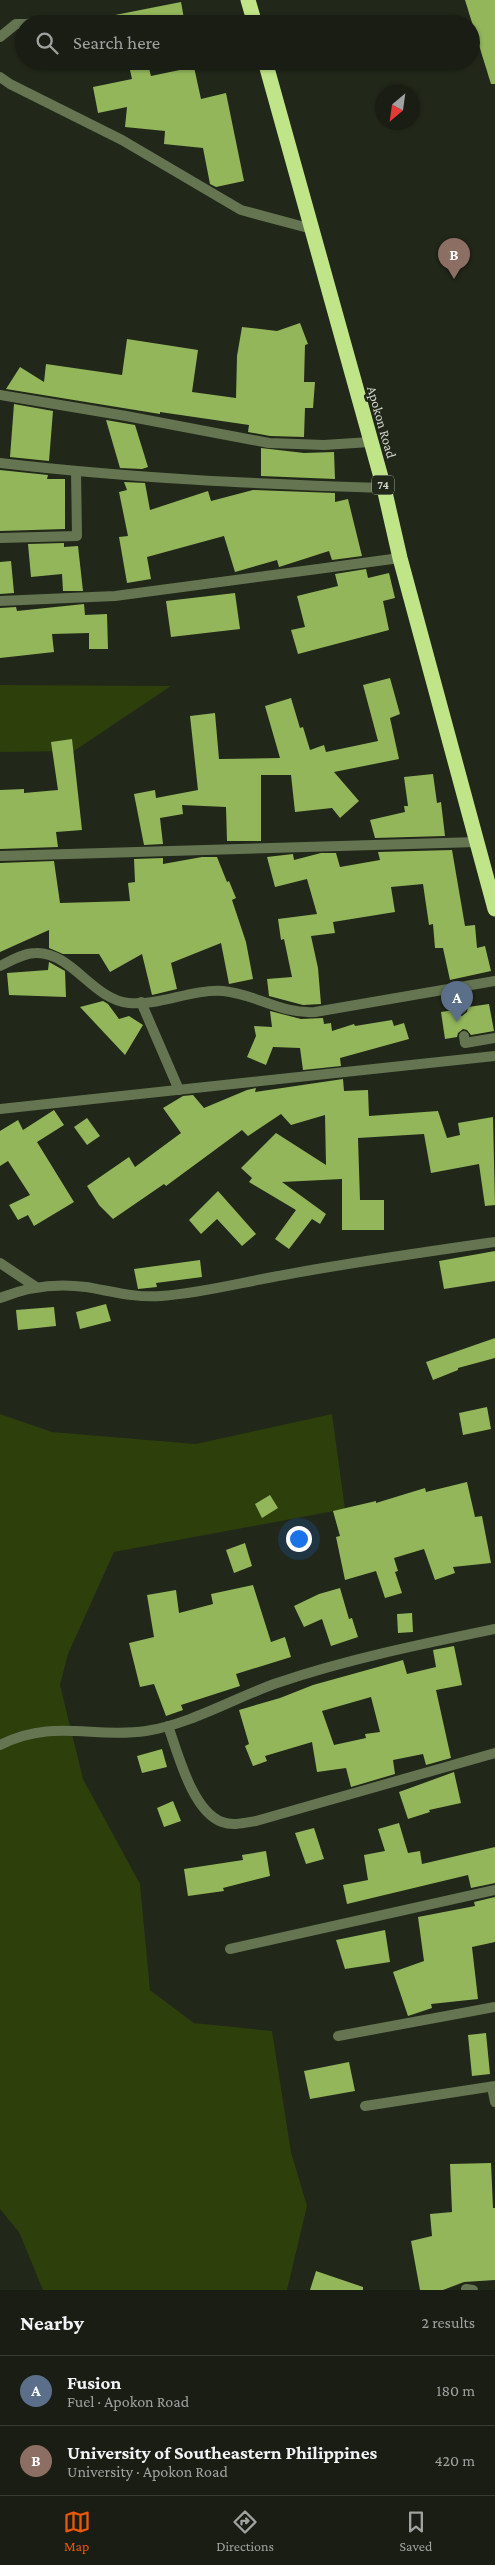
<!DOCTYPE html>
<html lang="en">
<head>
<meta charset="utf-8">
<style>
	body { margin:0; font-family:"Crimson Pro",serif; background:#22261c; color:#f1f3f6 }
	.compass { position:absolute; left:375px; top:85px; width:45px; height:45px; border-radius:50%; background:#191d13; box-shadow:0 1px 4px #0004; rotate:209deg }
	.you { position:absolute; left:298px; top:1538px; width:18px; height:18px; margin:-12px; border:4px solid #fff; border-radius:50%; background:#1a73e8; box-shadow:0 0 0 8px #1a73e833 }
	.badge { display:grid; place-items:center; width:32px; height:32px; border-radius:50%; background:#ea580c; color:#fff; font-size:16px; font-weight:700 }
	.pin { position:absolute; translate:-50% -41px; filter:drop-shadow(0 1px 2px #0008) }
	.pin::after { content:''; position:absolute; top:26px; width:18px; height:15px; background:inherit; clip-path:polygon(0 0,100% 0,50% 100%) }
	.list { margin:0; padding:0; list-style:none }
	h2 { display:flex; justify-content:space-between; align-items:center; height:65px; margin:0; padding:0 20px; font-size:21px }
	h2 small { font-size:16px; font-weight:400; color:#9fa2a0 }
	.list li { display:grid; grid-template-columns:32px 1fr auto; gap:15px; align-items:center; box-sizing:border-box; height:70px; padding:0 20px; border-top:1px solid #373b33 }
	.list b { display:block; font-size:19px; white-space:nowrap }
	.list p { margin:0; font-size:16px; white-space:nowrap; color:#9fa2a0 }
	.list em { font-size:16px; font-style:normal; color:#9fa2a0 }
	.icon { flex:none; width:28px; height:28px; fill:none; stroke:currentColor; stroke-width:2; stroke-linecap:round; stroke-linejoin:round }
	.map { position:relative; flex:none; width:495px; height:2290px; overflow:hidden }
	.search { position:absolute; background:#191d13; box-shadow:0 1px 4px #0004; left:15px; right:15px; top:15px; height:55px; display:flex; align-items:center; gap:12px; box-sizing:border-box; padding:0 18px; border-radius:28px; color:#9fa2a0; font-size:19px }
	.sheet { height:205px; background:#191d13 }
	nav { display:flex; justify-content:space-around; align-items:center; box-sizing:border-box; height:70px; border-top:1px solid #373b33; background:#191d13; font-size:14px; color:#9fa2a0 }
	nav a { display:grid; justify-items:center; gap:2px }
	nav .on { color:#ea580c }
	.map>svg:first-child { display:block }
	.green { fill:#2d3f0b }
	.building { fill:#93b65b; fill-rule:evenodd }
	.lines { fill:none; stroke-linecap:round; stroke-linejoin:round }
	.lane { stroke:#657551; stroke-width:10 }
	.street { stroke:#657551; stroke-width:10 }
	.highway { stroke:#c0e588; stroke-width:15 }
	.labels { text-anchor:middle; stroke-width:5; stroke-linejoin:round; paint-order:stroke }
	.shield { fill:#212719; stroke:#9ca096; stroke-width:1 }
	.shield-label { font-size:12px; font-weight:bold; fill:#d0d4cb }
	.street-label { font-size:14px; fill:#d0d4cb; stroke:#212719 }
</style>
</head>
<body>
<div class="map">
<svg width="495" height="2290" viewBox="0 0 495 2290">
	<rect width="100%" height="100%" fill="#212719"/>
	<g class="green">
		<path d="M0 685 171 686 74 751 0 752Z"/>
		<path d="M0 1414 52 1432 196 1444 332 1414 345 1509 114 1552 68 1654 60 1685 83 1779 140 1884 150 1990 194 2023 272 2031 291 2152 307 2206 287 2290H43L19 2232 0 2209Z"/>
	</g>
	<g class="building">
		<path d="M465 0H495V84H491Z"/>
		<path d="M181 2 185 24H111L110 16Z"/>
		<path d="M128 61H147L151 76 194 67 201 99 226 93 244 181 216 187 210 184 203 148 164 144 165 131 125 127 127 107 98 113 93 87 132 79Z"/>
		<path d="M300 323 308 344 305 345 304 382H315L313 408H305L304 437 270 436 248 432 249 425 160 412V414L6 389 20 367 44 382 46 364 122 375 127 339 198 350 192 392 236 398 237 356 242 327 277 331Z"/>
		<path d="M14 404 53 411 49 461 10 457Z"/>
		<path d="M106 420 135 425 148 467 142 469 120 468Z"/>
		<path d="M261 448 304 453 334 452 335 479 261 476Z"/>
		<path d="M0 470 48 475 47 479H65V529L0 531Z"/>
		<path d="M124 482 145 483 150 510 208 491 211 501 253 490 335 493V502L348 499 362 556 332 560 329 551 279 567 277 560 235 572 224 536 147 557 151 579 127 583 119 537 128 536 119 492 127 490Z"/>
		<path d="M64 543V547L78 546 83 591H63L62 574 31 577 28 544Z"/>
		<path d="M11 561 14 593 0 594V562Z"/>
		<path d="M366 569 368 578 389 573 395 598 383 601 389 630 298 654 291 630 305 627 297 596 338 586 335 574Z"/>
		<path d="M235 593 240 629 171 637 166 601Z"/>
		<path d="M84 604 85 615 107 614 108 649H89V633L52 634 54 652 0 658V608L16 607 17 611Z"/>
		<path d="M390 678 400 714 390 718 399 759 334 772 359 801 340 818 332 808 295 812 291 775H261V841H227L226 807 182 805 183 814 160 818 163 844 144 845 134 794 155 790 156 798 198 790 190 716 215 713 219 759 280 758 265 706 291 698 300 728 303 727 310 750 324 745 326 752 378 741 363 685Z"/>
		<path d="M72 739 82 830 56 832 58 847 0 849V790L24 789V793L58 790 51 742Z"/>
		<path d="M433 774 437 803 441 802 445 836 375 838 370 820 405 812 404 806H408L404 777Z"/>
		<path d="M452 850 465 926 475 925 477 948 485 946 491 971 450 980 443 948H435L433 924 429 925 423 884 391 887 395 912 333 922 335 933 311 936 318 968 321 1004 303 1005 269 996 267 979 292 977 284 939 281 940 278 919 317 914 307 879 275 887 267 857 293 854 294 860 321 853H336L340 867 380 860 378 852Z"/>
		<path d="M202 857H217L227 882 229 881 236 898 232 900 246 942 253 979 229 984 221 943 171 963 177 989 152 995 142 954 110 972 99 954H63L49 948V930L0 952V863L54 861 60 903 130 901 128 883 135 882 134 859 163 858V864Z"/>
		<path d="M49 962 65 971 66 997 9 995 7 973 48 970Z"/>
		<path d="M103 1001 108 1004 119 1019 129 1016 143 1025 125 1055 80 1007Z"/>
		<path d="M489 1004 494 1031 471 1035 467 1030 463 1029 458 1033 457 1037 445 1039 441 1012 454 1010 458 1015 462 1016 467 1012 468 1007Z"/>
		<path d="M270 1011 301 1019 323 1018 324 1024 331 1023 332 1031 354 1024 355 1026 392 1020 394 1026 404 1023 409 1039 340 1058 341 1066 303 1070 300 1048 273 1047 266 1065 247 1057 256 1036 254 1026 272 1027Z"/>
		<path d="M343 1079 344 1091 368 1090 369 1116 438 1111 447 1138 460 1135 458 1123 493 1117 495 1205 485 1206 479 1164 431 1173 424 1134 358 1138 360 1200H384V1230H342V1179L282 1182 326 1214 320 1224 312 1219 289 1249 275 1239 296 1210 249 1182 252 1178 241 1168 276 1133 326 1165 325 1115 291 1125 281 1114 248 1136 242 1130 166 1186 164 1184 113 1219 99 1205 87 1186 129 1157 135 1167 181 1133 163 1108 183 1096 193 1095 204 1108 247 1090 256 1088 255 1092Z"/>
		<path d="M54 1110 64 1125 37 1142 74 1202 34 1226 28 1215 18 1220 9 1205 30 1195 8 1161 0 1166V1131L18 1120 23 1130Z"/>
		<path d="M87 1118 100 1136 87 1145 74 1127Z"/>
		<path d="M218 1191 256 1234 242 1246 217 1219 201 1234 189 1220Z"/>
		<path d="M495 1251V1281L444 1289 439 1261Z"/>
		<path d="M200 1260 202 1277 156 1283 157 1287 138 1289 134 1269Z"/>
		<path d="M106 1304 111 1321 80 1329 76 1312Z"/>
		<path d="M54 1307 56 1326 18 1330 16 1310Z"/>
		<path d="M495 1338V1358L458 1368V1370L433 1380 426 1362Z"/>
		<path d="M487 1407 491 1429 463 1435 459 1413Z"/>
		<path d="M467 1482 475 1517 482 1516 491 1563 453 1567 455 1573 435 1580 424 1549 394 1558 398 1571 395 1572 402 1593 385 1598 376 1571 345 1580 336 1537 340 1536 333 1511 376 1501V1503L425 1488 426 1492Z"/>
		<path d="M270 1495 278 1508 262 1518 255 1504Z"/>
		<path d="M245 1543 252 1566 234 1573 226 1550Z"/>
		<path d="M253 1585 271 1642 285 1637 291 1657 236 1674 240 1686 181 1705 183 1710 166 1716 154 1684 140 1687 129 1643 154 1637 147 1595 176 1590 179 1613 213 1604 211 1594Z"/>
		<path d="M340 1588 349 1619 352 1618 358 1637 331 1646 322 1619 304 1627 294 1606 319 1594Z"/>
		<path d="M412 1613 413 1632 398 1633 397 1614Z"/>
		<path d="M454 1646 462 1685 436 1690 451 1758 426 1765 423 1754 393 1760 395 1774 351 1787 346 1768 317 1772 312 1742 265 1756 267 1761 253 1766 245 1746 249 1744 239 1710 280 1698 313 1685 403 1660 407 1674 436 1667 433 1650ZM371 1697 380 1732 365 1734 366 1738 334 1745 322 1711Z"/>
		<path d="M162 1749 167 1767 142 1773 137 1756Z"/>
		<path d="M454 1772 461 1803 429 1810 430 1812 408 1819 399 1792Z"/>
		<path d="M173 1801 181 1821 164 1827 157 1808Z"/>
		<path d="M399 1823 408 1853 420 1851 422 1864 495 1847V1883L471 1888 468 1875 347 1904 343 1885 368 1880 364 1855 385 1851 378 1829Z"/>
		<path d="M314 1828 324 1859 306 1864 295 1833Z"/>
		<path d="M266 1851 270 1876 223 1888 224 1891 188 1896 184 1869 243 1860 242 1855Z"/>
		<path d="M495 1897V1942L472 1947 478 1999 431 2004 432 2008 408 2016 393 1972 424 1961 418 1917 475 1906 474 1902Z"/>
		<path d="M385 1930 390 1962 345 1969 336 1940Z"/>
		<path d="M486 2033 490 2074 472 2076 468 2035Z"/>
		<path d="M349 2062 355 2091 310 2099 304 2071Z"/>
		<path d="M491 2163 493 2208H495V2280L464 2282 443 2290H420L411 2241 432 2236 430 2214 452 2212 450 2164Z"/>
		<path d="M316 2271 363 2287V2290H310Z"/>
	</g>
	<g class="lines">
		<g class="lane">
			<path d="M458 987 461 1009"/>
			<path d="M464 1036 465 1043 495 1038"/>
		</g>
		<g class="street">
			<path d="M25 24 57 22"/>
			<path d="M0 37 16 24H24"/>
			<path d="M0 77 10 84 122 140 241 210 312 229"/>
			<path d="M0 395 126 416 269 443 324 445 370 442"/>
			<path d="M0 463C128 478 255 484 384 488"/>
			<path d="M0 538 77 536 76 472"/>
			<path d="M0 601 115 596 400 558"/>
			<path d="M0 856 477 842"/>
			<path d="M0 966C11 961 23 953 36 953 72 952 93 1000 129 1003 160 1006 191 989 223 991 256 994 280 1014 315 1012L495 981"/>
			<path d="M141 1002 179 1090"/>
			<path d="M0 1109 495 1056"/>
			<path d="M0 1263 36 1287"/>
			<path d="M0 1298C27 1287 57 1283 86 1287 111 1291 134 1298 161 1296 203 1293 243 1282 284 1275 354 1262 425 1252 495 1242"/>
			<path d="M168 1726C178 1753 192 1811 222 1822 233 1826 244 1823 256 1821L495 1753"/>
			<path d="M0 1745C53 1718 93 1739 146 1731 191 1724 234 1698 277 1683 348 1659 422 1644 495 1629"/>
			<path d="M230 1949 495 1890"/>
			<path d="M338 2036 495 2007"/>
			<path d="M492 2087 495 2102"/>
			<path d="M365 2106 495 2086"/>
			<path d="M466 2289 473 2290"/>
		</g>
		<g class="highway">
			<path d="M248 0 255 24"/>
			<path d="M265 61 384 488 400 558 495 909"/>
		</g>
	</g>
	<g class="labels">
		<rect class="shield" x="372" y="475.5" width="22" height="19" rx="4"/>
		<g class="shield-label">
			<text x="383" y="489">74</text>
		</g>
		<g class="street-label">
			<text transform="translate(382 422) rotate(74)" y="5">Apokon Road</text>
		</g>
	</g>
</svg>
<svg class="compass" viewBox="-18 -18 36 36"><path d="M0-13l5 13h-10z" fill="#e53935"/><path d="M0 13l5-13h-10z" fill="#9fa2a0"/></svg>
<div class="you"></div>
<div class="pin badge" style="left:457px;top:1022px;background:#5c6f8a">A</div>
<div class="pin badge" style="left:454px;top:279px;background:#8d6e63">B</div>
<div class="search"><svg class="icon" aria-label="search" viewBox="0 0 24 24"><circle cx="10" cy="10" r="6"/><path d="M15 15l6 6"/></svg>Search here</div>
</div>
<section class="sheet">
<h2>Nearby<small>2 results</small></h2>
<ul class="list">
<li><span class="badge" style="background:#5c6f8a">A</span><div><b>Fusion</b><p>Fuel · Apokon Road</p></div><em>180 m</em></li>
<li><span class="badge" style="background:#8d6e63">B</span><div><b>University of Southeastern Philippines</b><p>University · Apokon Road</p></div><em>420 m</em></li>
</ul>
</section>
<nav>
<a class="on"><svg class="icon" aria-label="map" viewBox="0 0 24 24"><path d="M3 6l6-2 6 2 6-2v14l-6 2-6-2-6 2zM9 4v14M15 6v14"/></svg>Map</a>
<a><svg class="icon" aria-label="directions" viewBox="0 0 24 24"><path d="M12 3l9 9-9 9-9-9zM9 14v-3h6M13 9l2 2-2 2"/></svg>Directions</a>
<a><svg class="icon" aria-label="saved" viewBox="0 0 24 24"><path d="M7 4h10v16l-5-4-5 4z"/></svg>Saved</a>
</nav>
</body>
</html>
